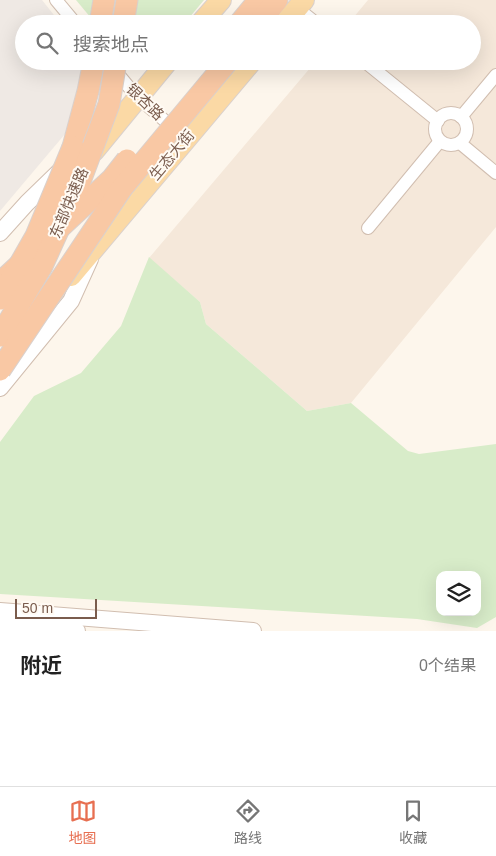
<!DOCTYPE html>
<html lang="zh">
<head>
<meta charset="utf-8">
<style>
	body { margin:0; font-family:Arial,"Noto Sans SC",sans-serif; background:#f2f2f2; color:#222 }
	.controls { position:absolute; right:15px; bottom:15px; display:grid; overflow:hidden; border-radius:10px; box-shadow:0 5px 20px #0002 }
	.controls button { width:45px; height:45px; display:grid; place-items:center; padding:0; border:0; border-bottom:1px solid #e0e0e0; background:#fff; color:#222; font:25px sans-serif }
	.scale { position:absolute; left:15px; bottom:12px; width:82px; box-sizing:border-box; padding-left:5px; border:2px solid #7a5c4d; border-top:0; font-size:14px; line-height:18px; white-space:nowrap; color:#7a5c4d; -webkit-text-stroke:4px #fffaf3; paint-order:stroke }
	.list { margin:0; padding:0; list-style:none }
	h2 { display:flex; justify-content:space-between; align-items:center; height:65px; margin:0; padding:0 20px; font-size:21px }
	h2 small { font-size:16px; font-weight:400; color:#767676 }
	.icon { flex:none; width:28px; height:28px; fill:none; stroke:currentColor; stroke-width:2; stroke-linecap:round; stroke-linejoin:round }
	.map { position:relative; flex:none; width:496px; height:631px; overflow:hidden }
	.search { position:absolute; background:#fff; box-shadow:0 5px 20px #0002; left:15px; right:15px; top:15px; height:55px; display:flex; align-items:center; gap:12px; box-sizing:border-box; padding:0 18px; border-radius:28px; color:#767676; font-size:19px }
	.sheet { height:155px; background:#fff }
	nav { display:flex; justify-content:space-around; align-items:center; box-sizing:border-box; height:70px; border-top:1px solid #e0e0e0; background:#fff; font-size:14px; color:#767676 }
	nav a { display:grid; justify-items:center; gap:2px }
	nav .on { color:#e76f51 }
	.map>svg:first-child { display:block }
	.residential { fill:#f5e8da }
	.industrial { fill:#efe9e4 }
	.green { fill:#d8ecc9; fill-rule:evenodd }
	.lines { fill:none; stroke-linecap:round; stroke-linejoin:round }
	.minor-casing { stroke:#d1beb0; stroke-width:14 }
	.tertiary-casing { stroke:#d1beb0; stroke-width:18 }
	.primary-casing { stroke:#dad1cd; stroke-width:22 }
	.trunk-casing { stroke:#dad1cd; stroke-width:23 }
	.minor { stroke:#fff; stroke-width:12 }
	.tertiary { stroke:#fff; stroke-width:16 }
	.primary { stroke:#fbd9a5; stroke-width:20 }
	.trunk { stroke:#f9c8a4; stroke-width:21 }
	.trunk-bridge-casing { stroke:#dad1cd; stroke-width:23; stroke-linecap:butt }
	.trunk-bridge { stroke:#f9c8a4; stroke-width:21 }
	.labels { text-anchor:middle; stroke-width:4; stroke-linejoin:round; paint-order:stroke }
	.street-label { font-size:15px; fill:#7a5c4d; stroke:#fffaf3 }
</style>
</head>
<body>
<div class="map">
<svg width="496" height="631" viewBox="0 0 496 631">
	<rect width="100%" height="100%" fill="#fdf6ec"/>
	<path class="residential" d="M368 0H496V227L351 403 307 411 206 324 200 302 149 258 316 61H472V24H348Z"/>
	<path class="industrial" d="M0 0H42L61 24H24V61H91L108 83 0 211Z"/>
	<g class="green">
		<path d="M76 0H204L184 24H96Z"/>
		<path d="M149 257 200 302 206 324 307 411 351 403 408 451 419 454 496 444V617L477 628 417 619 0 594V442L34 396 81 373 121 326ZM440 575H477V612H440Z"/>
	</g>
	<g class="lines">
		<defs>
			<g id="minor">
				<path d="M56 0 76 24"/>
				<path d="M297 8 317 24"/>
				<path d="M364 61 438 121"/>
				<path d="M113 68 137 97 177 131"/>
				<circle cx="451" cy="129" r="16"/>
				<path d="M461 117 496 75"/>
				<path d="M460 143 496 173"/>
				<path d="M368 228 440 141"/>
			</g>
			<g id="tertiary">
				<path d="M0 233 27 203 61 170"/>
				<path d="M0 388 71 301 90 259"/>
				<path d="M0 611 253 631"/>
				<path d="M0 625 77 631"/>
			</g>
			<g id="primary">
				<path d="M200 24 221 0"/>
				<path d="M284 24 304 0"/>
				<path d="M94 151 168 61"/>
				<path d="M71 276 252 61"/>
			</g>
			<g id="trunk">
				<path d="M100 24 104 0"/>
				<path d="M123 24 127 0"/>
				<path d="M239 24 259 0"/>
				<path d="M258 24 277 0"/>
				<path d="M73 147 88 91 94 61"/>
			</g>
		</defs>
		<use href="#minor" class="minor-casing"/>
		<use href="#tertiary" class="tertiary-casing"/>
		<use href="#primary" class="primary-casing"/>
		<use href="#trunk" class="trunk-casing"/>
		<use href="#minor" class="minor"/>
		<use href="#tertiary" class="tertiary"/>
		<use href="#primary" class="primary"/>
		<use href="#trunk" class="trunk"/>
		<defs>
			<g id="trunk-bridge">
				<path d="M0 283 112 179 127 160"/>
				<path d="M0 299 36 236 73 147"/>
				<path d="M0 336 42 266 79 184 109 104 116 61"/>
				<path d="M0 370 122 188 228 61"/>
			</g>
		</defs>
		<use href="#trunk-bridge" class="trunk-bridge-casing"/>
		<use href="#trunk-bridge" class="trunk-bridge"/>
	</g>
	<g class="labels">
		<g class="street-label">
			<text transform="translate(145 102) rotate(44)" y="5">银杏路</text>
			<text transform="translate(172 155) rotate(-50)" y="5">生态大街</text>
			<text transform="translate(69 203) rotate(-67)" y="5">东部快速路</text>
		</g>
	</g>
</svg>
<div class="controls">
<button><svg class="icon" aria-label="layers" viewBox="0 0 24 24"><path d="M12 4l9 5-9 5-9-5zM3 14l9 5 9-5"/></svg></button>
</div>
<div class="scale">50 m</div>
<div class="search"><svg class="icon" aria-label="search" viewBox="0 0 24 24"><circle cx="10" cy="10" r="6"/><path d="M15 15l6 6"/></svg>搜索地点</div>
</div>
<section class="sheet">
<h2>附近<small>0个结果</small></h2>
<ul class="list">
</ul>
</section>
<nav>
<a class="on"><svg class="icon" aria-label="map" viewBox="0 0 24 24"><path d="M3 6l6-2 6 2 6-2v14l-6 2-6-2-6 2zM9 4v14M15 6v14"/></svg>地图</a>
<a><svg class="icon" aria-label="directions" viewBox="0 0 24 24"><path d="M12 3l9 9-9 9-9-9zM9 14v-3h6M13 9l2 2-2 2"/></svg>路线</a>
<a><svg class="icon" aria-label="saved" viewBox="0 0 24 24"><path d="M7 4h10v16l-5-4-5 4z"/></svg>收藏</a>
</nav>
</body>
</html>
